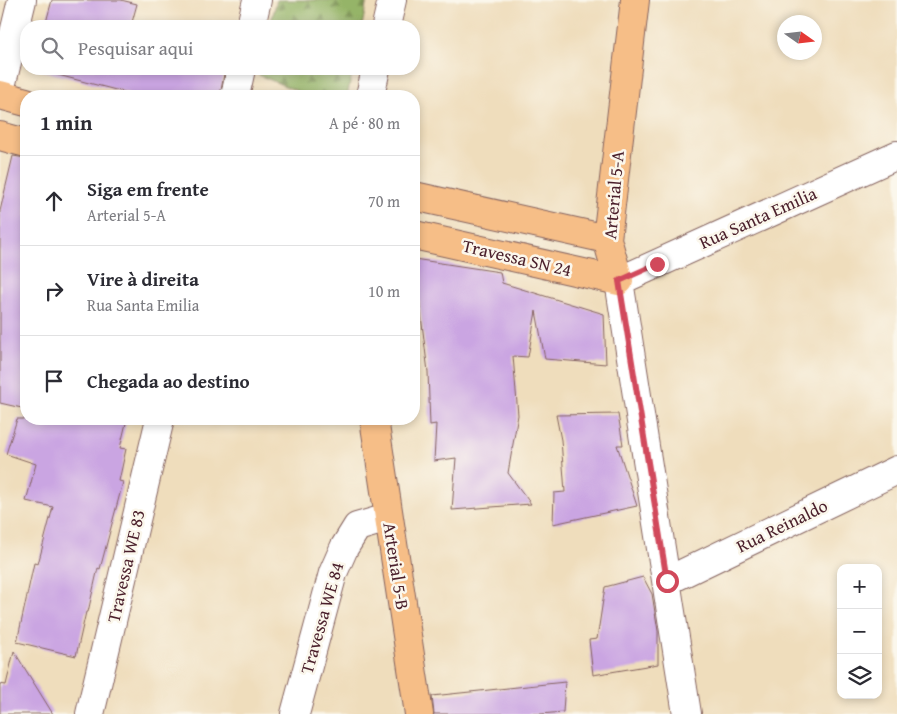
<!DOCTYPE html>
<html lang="pt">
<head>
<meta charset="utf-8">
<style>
	body { margin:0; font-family:"Gentium Book Plus",serif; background:#f7f7f7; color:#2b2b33 }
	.controls { position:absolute; right:15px; bottom:15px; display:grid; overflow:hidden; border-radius:10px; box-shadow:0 2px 8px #0003 }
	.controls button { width:45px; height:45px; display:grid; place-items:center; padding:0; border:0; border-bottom:1px solid #e1e1e2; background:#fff; color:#2b2b33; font:25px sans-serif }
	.compass { position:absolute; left:777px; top:15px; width:45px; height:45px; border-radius:50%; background:#fff; box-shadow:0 2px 8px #0003; rotate:104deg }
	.stop { position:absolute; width:15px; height:15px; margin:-11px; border:4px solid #d1495b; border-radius:50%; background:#fff }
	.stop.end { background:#d1495b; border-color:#fff; box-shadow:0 1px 5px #0008 }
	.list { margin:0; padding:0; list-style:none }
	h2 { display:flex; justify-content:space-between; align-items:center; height:65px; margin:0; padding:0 20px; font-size:21px }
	h2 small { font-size:16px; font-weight:400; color:#7c7c81 }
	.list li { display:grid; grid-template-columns:32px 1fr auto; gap:15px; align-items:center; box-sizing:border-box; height:90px; padding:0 20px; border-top:1px solid #e1e1e2 }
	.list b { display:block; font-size:19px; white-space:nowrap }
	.list p { margin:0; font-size:16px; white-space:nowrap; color:#7c7c81 }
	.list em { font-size:16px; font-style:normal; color:#7c7c81 }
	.icon { flex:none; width:28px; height:28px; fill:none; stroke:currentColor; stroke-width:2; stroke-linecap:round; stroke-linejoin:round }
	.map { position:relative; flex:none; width:897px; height:714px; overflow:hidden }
	.search { position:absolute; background:#fff; box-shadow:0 2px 8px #0003; left:20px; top:20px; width:400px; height:55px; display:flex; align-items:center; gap:12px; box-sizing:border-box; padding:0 18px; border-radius:20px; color:#7c7c81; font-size:19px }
	.panel { position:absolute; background:#fff; box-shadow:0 2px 8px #0003; left:20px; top:90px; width:400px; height:335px; border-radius:20px }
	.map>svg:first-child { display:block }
	.forest { fill:url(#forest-firs); stroke:#706a49 }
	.building { fill:#caa5e2 }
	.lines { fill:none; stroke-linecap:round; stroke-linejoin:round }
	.minor-casing { stroke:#84625e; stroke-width:30 }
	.major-casing { stroke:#84625e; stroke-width:30 }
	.minor { stroke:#fff; stroke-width:28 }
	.major { stroke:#f6be87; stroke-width:28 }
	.route { stroke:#d1495b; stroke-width:6 }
	.labels { text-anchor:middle; stroke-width:5; stroke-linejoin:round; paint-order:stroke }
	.street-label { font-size:18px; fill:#4a1f2b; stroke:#fbf7ec }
</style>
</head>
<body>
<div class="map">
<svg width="897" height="714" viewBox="0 0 897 714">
	<defs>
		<pattern id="forest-firs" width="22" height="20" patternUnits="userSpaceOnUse" patternTransform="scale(1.25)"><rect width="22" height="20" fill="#95b467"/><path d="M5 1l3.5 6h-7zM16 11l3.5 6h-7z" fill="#7c9255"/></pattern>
	</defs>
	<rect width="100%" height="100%" fill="#fbf7ec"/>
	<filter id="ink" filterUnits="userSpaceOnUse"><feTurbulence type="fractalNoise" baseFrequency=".02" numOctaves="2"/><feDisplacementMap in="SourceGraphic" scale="10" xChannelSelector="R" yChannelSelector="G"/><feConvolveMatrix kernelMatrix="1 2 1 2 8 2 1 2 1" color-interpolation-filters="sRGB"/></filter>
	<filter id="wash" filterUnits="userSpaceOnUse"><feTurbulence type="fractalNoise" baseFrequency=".0096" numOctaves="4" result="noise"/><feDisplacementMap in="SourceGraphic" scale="20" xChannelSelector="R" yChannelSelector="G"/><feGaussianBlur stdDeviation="1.12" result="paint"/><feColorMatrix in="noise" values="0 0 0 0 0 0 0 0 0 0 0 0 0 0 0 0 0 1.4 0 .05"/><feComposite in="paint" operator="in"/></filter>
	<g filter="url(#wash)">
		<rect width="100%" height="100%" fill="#efddbc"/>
		<g class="forest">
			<path d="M277 0H367L362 26H270Z"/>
			<path d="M261 69H353L347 96H309L259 75Z"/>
		</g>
		<g id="blocks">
			<g class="building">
				<path d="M52 0H121L137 4 131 26H32V23L45 26Z"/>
				<path d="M35 69H225L220 96H139Z"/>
				<path d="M13 156 26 158V409L0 403V211Z"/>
				<path d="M414 259 500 272 502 283 604 314 606 364 545 359 536 311 528 357 513 356 518 415 508 473 531 504 452 510 456 458 434 461 436 424 430 425 428 372Z"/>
				<path d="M618 414 623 445H617L637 506 553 524 554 493 565 492 561 440 556 415Z"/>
				<path d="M17 419H127L120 448 126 449 119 481 123 482 100 569 98 568 88 612H86L76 656 17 642 34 563 38 564 53 507 26 501 36 464 6 454Z"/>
				<path d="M643 577 652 594 658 631V664L593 675 589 640 597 639 605 587Z"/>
				<path d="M14 651 53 714H0V684L6 685Z"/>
				<path d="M565 682 563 712 541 714H434L432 696Z"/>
			</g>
		</g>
	</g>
	<g filter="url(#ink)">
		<use href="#blocks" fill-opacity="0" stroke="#84625e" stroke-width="1"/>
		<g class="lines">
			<defs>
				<g id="minor">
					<path d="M251 26 257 0"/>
					<path d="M386 26 392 0"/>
					<path d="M0 91 22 0"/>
					<path d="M235 96 241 69"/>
					<path d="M370 96 376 69"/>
					<path d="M667 581 897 470"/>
					<path d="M90 714 160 419"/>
					<path d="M295 714 333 573 344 548 357 527 388 518"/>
					<path d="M687 714 619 281 897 155"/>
				</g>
				<g id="major">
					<path d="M0 95 26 102"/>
					<path d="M0 136 26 143"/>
					<path d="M414 196 607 239"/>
					<path d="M414 235 619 281 607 239 635 0"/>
					<path d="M374 419 419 714"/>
				</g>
			</defs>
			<use href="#minor" class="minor-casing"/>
			<use href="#major" class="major-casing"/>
			<use href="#minor" class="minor"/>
			<use href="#major" class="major"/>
		</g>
	</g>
	<g class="lines" filter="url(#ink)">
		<path class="route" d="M657 264 619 281 667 581"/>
	</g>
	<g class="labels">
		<g class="street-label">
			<text transform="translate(614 195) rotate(-85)" y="6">Arterial 5-A</text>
			<text transform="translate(758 218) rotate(-24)" y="6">Rua Santa Emilia</text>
			<text transform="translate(517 258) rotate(13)" y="6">Travessa SN 24</text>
			<text transform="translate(782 526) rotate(-26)" y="6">Rua Reinaldo</text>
			<text transform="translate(126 566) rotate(-77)" y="6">Travessa WE 83</text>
			<text transform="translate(396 566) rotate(81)" y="6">Arterial 5-B</text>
			<text transform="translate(322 618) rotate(-74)" y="6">Travessa WE 84</text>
		</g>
	</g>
</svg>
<div class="controls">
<button>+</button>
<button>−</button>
<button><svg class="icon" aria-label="layers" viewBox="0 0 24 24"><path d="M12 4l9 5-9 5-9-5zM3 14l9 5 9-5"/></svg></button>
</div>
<svg class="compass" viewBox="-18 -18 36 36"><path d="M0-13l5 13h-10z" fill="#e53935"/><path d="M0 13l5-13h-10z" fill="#7c7c81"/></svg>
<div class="stop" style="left:667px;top:581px"></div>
<div class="stop end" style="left:657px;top:264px"></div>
<div class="search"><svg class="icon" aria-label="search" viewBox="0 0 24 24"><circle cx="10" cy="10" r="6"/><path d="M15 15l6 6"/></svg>Pesquisar aqui</div>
<section class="panel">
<h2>1 min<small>A pé · 80 m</small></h2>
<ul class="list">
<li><svg class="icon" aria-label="ahead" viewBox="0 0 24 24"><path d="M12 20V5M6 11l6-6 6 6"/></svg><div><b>Siga em frente</b><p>Arterial 5-A</p></div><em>70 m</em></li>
<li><svg class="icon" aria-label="right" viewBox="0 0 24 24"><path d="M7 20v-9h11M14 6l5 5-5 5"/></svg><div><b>Vire à direita</b><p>Rua Santa Emilia</p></div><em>10 m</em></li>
<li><svg class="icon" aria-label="arrive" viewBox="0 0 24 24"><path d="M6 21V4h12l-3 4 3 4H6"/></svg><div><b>Chegada ao destino</b></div></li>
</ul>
</section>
</div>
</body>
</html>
